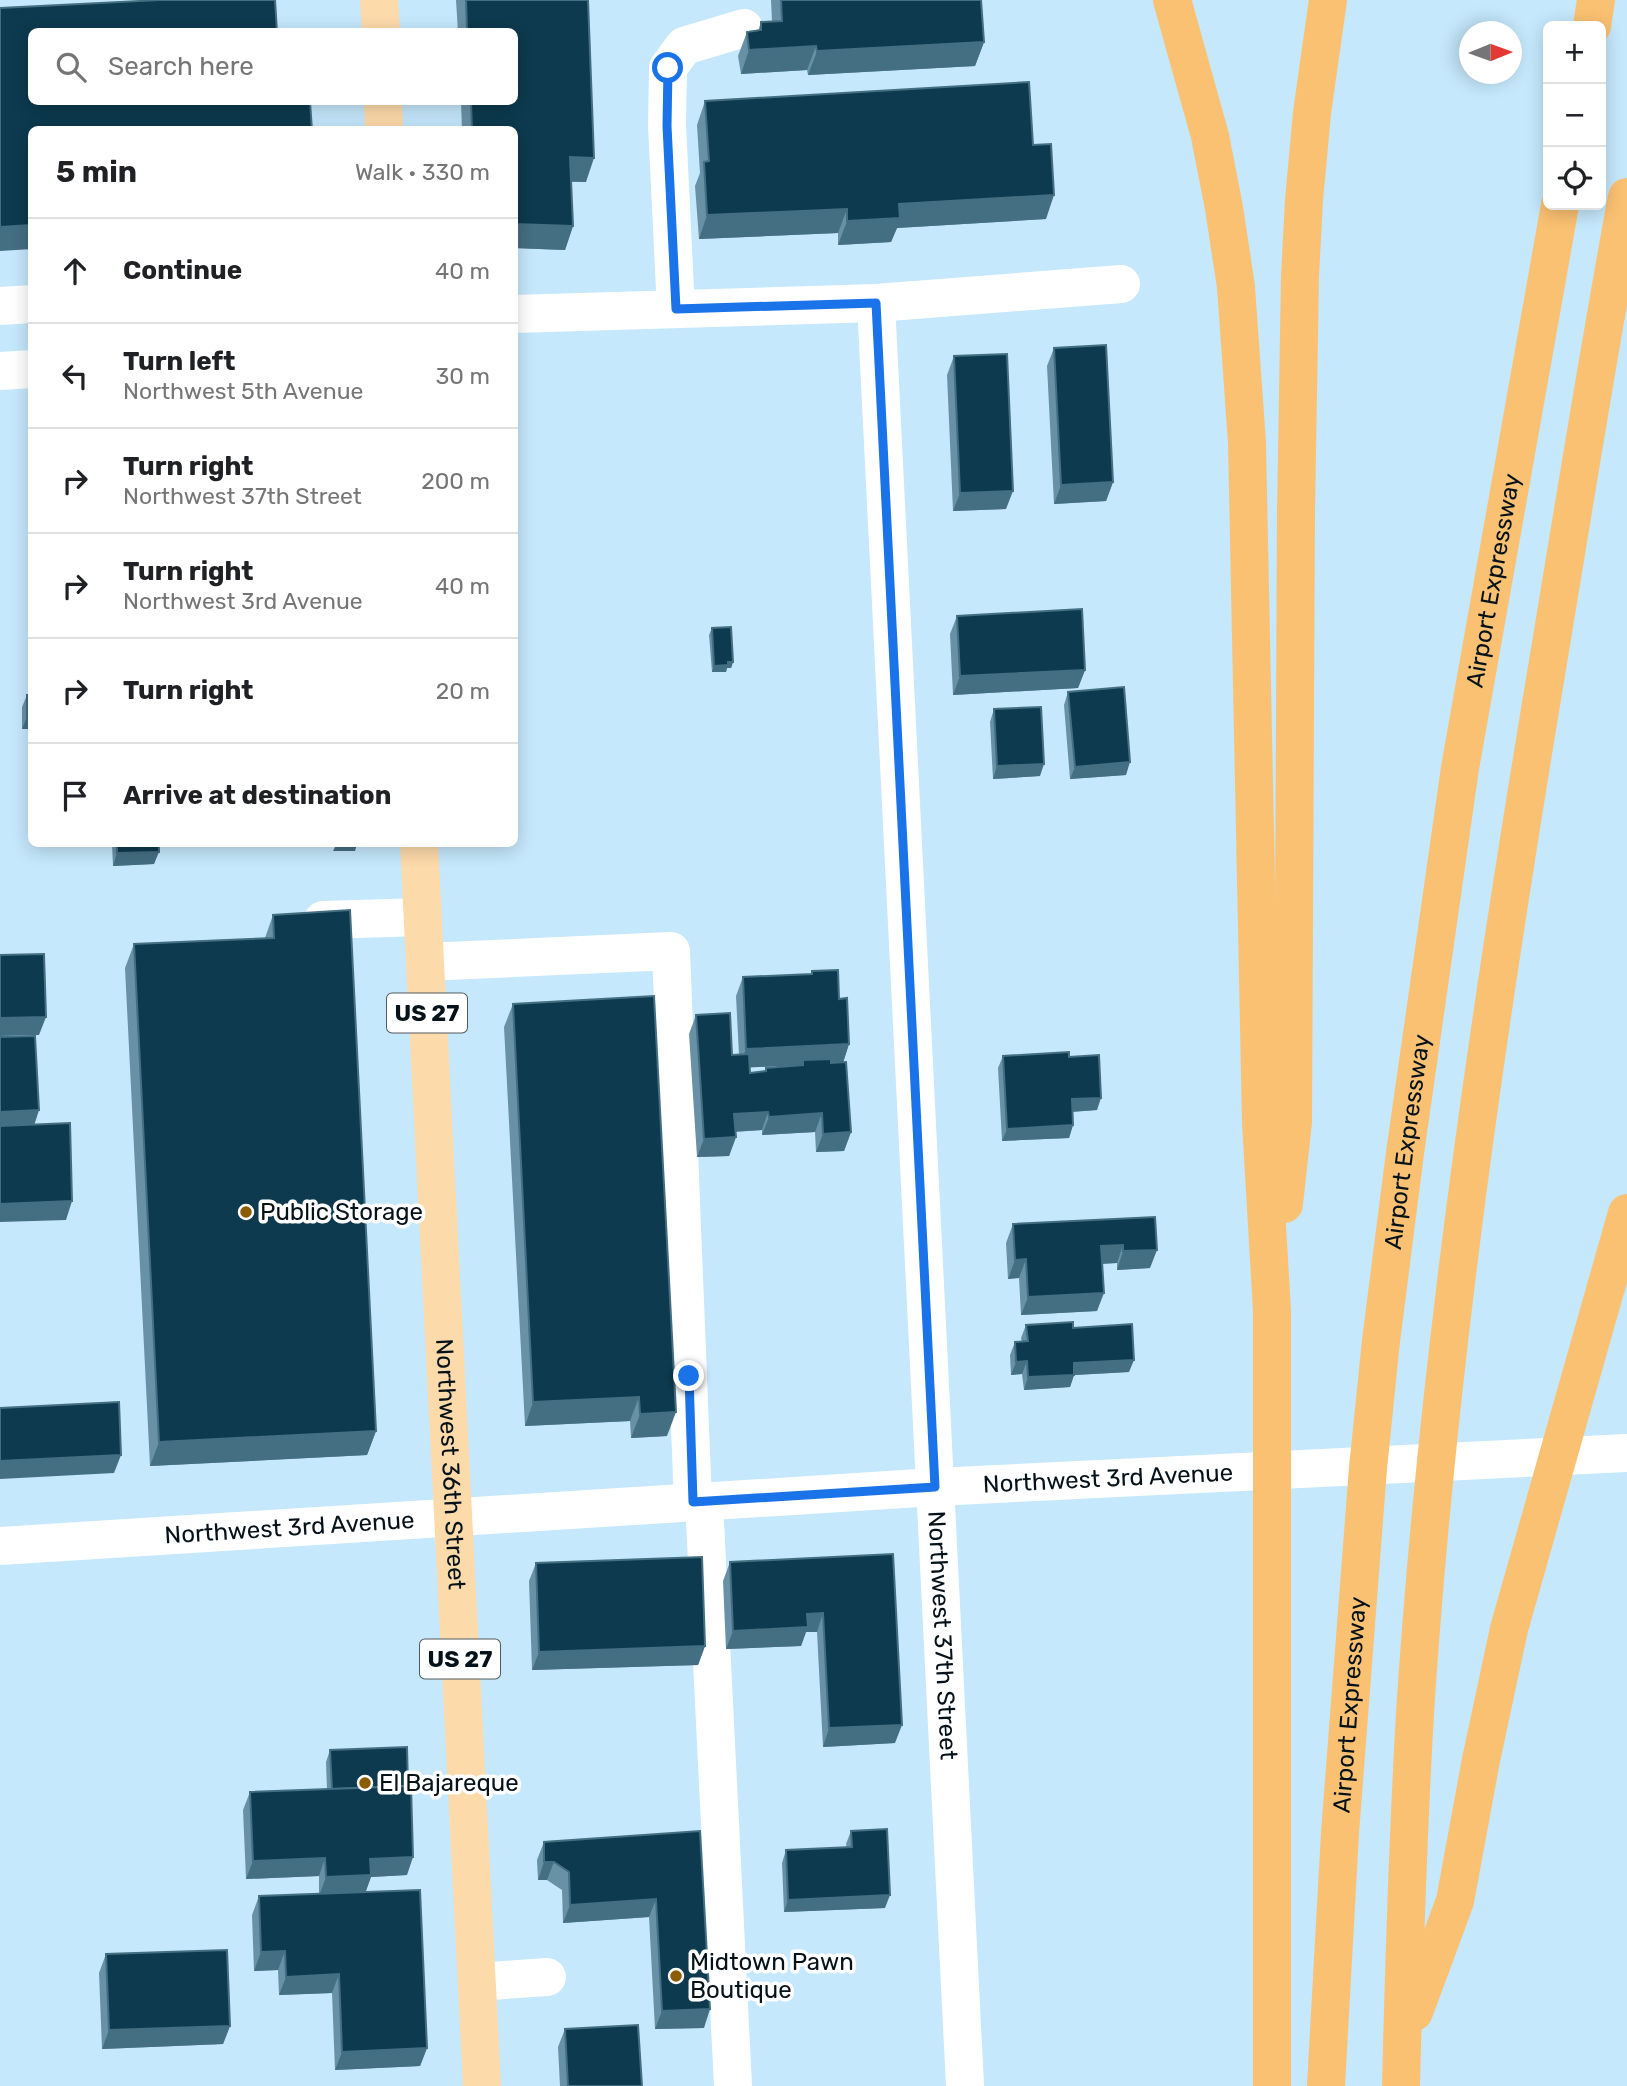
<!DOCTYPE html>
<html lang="en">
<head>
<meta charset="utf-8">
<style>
	body { margin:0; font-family:Rubik,sans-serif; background:#f2f2f2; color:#202124 }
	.controls { position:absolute; right:21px; top:21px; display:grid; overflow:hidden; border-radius:10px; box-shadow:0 4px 18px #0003 }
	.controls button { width:63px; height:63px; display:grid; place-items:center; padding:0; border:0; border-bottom:2px solid #e0e0e0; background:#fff; color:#202124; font:35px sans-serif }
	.compass { position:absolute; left:1459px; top:21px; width:63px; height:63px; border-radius:50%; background:#fff; box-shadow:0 4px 18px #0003; rotate:89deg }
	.stop { position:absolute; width:21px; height:21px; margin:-16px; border:5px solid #1a73e8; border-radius:50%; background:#fff }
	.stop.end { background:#1a73e8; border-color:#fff; box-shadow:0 2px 7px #0008 }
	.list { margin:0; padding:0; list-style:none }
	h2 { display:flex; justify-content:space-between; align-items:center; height:91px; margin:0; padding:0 28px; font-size:30px }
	h2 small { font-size:23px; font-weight:400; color:#757577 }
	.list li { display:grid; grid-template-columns:46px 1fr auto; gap:21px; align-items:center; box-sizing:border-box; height:105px; padding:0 28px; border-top:2px solid #e0e0e0 }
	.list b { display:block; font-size:26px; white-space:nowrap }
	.list p { margin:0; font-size:23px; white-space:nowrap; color:#757577 }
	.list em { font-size:23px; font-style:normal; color:#757577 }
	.icon { flex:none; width:38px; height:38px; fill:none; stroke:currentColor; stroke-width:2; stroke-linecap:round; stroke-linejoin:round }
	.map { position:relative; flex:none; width:1627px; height:2086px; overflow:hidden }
	.search { position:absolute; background:#fff; box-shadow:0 4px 18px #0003; left:28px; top:28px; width:490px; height:77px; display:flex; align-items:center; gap:18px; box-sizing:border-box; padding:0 24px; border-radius:10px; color:#757577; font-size:26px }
	.panel { position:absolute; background:#fff; box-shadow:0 4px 18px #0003; left:28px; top:126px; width:490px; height:721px; border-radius:10px }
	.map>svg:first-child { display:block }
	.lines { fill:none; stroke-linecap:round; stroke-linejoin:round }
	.minor { stroke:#fff; stroke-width:38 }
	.major { stroke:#fddaaa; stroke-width:38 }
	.highway { stroke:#fbc172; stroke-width:38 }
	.wall { fill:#6991a5; fill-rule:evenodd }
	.shaded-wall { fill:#446e82 }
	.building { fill:#0d3a4e; stroke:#446e82; stroke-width:2 }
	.route { stroke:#1a73e8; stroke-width:9 }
	.poi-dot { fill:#8c5c03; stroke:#fff; stroke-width:2.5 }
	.labels { text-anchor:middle; stroke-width:7; stroke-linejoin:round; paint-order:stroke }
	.shield { fill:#fff; stroke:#51595e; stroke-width:2 }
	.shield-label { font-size:23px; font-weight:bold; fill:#061219 }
	.street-label { font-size:24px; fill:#061219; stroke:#fff }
	.poi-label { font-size:24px; fill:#061219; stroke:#fff; text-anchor:start }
</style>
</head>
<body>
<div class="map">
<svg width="1627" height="2086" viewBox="0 0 1627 2086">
	<rect width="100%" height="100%" fill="#c5e8fc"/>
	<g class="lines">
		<g class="minor">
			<path id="s1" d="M876 303 965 2086"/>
			<path d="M0 306 32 304"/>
			<path d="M676 309 667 126 668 68 684 46 744 28"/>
			<path d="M514 314 876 303 1121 284"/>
			<path d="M0 371 32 369"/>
			<path d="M323 920 422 917"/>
			<path d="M425 962 671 951 693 1502"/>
			<path d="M704 1501 733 2086"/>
			<path id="s2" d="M0 1546 935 1487 1627 1453"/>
			<path d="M477 1982 547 1977"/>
		</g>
		<g class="major">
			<path d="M379 0 381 32"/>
			<path d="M383 102 384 130"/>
			<path id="s3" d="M419 844 482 2086"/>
		</g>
		<g class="highway">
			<path d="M1172 0 1210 136 1224 208 1236 287 1247 443 1261 1123 1272 1311V2086"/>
			<path d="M1592 26 1596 0"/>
			<path d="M1284 1204 1293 1122 1296 511 1300 276 1304 200 1312 113 1328 0"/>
			<path d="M1414 2012 1455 1901 1481 1760 1509 1629 1627 1213"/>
			<path id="s4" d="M1326 2086 1340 1833 1368 1468 1381 1341 1405 1153 1460 768 1560 205"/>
			<path d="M1401 2086C1404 1962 1408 1837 1415 1713 1438 1357 1491 1002 1550 650 1575 499 1599 348 1627 197"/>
		</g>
	</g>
	<g class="wall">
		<path d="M456 0H588L586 182H571L573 226 565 250 514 248V130H462L461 102H514V32H458Z"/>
		<path d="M771 0H981L984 42 975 66 808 75 807 70 741 74 738 56 747 32 758 31 761 22H772Z"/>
		<path d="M705 101 1033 145 1046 219 897 228 891 242 838 245V233L699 239 695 186 700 173 697 125Z"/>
		<path d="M1054 348 1113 482 1106 501 1054 504 1047 366Z"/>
		<path d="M954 356 1006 509 953 511 947 375Z"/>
		<path d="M957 616 1085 670 1078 688 953 695 950 634Z"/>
		<path d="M712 628 733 662 731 668H727L726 672H712L709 635Z"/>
		<path d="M1068 692 1126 775 1070 779 1064 705Z"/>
		<path d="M27 695 32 729H22V707Z"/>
		<path d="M994 709 1040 776 993 779 990 722Z"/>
		<path d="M112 844H159L154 864 113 866Z"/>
		<path d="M273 915 376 1431 367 1455 150 1466 125 968 134 944 265 938Z"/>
		<path d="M812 971 839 999 849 1044 843 1062 851 1132 844 1151 816 1152 815 1132 762 1135V1130L735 1132 736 1137 729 1156 697 1157 689 1034 696 1015 732 1055H739L736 996 743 977 811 974ZM802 1065 766 1068 764 1071 750 1073 749 1067Z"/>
		<path d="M513 1004 667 1436 631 1438 630 1421 525 1426 504 1027Z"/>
		<path d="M1003 1056 1069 1057 1097 1110 1072 1112 1073 1125 1069 1138 1002 1141 998 1068Z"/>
		<path d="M1155 1217 1150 1268 1117 1270V1263L1102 1264 1097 1311 1021 1315 1019 1278 1008 1279 1006 1243 1013 1224Z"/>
		<path d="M1026 1325 1073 1328 1129 1372 1074 1375 1070 1387 1024 1390 1022 1374 1011 1375 1010 1355 1015 1342H1022L1021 1338Z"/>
		<path d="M893 1554 895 1743 823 1747 817 1632H806L801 1646 726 1649 723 1581 730 1562Z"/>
		<path d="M536 1563 705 1646 698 1665 532 1670 529 1581Z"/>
		<path d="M330 1750 407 1875 371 1877 365 1892 427 2048 420 2066 335 2070 332 1993 279 1995 278 1970 254 1971 252 1915 259 1896 319 1894V1876L246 1879 243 1810 250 1792 327 1789 326 1762Z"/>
		<path d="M700 1831 704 2028 655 2029 649 1917 563 1923 562 1890 547 1880H538L537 1860 544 1842Z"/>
		<path d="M851 1831 885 1908 784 1912 782 1863 786 1850 847 1848 846 1844Z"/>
		<path d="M106 1954 230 2026 223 2044 102 2049 99 1973Z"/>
		<path d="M565 2029 642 2086H560L558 2047Z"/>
	</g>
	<g class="shaded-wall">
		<path d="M984 42 975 66 808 75 817 51Z"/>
		<path d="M816 46 807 70 741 74 749 50Z"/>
		<path d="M570 157 594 158 586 182 561 181Z"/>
		<path d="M1054 195 1046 219 897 228 891 242 838 245 847 221 899 204Z"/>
		<path d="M847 209 838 233 699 239 707 215Z"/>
		<path d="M514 224 573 226 565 250 514 248Z"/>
		<path d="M32 225V249L0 251V227Z"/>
		<path d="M1113 482 1106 501 1054 504 1061 485Z"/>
		<path d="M1013 491 1006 509 953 511 960 493Z"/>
		<path d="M728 662H733L731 668H727L726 672H712L714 666Z"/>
		<path d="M1085 670 1078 688 953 695 960 676Z"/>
		<path d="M32 716V729H22L27 717Z"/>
		<path d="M1130 762 1126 775 1070 779 1075 767Z"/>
		<path d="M1044 764 1040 776 993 779 997 766Z"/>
		<path d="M357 844 355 851H333L336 845Z"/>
		<path d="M159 852 154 864 113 866 117 853Z"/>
		<path d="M46 1017 39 1035 0 1036V1018Z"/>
		<path d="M849 1044 843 1063 803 1065V1060L802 1065 739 1068 746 1049Z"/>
		<path d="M1101 1098 1097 1110 1067 1112 1072 1099Z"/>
		<path d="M39 1110 33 1129 0 1131V1112Z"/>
		<path d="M768 1112 762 1130 727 1132 734 1114Z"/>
		<path d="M822 1113 815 1132 762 1135 769 1117Z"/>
		<path d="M1073 1125 1069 1138 1002 1141 1007 1129Z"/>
		<path d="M851 1132 844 1151 816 1152 823 1134Z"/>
		<path d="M736 1137 729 1156 697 1157 704 1139Z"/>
		<path d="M72 1201 66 1220 0 1222V1204Z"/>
		<path d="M1123 1245 1117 1263 1094 1264 1101 1246Z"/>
		<path d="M1157 1250 1150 1268 1117 1270 1123 1251Z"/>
		<path d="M1026 1259 1019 1278 1008 1279 1015 1260Z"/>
		<path d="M1104 1293 1097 1311 1021 1315 1028 1297Z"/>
		<path d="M1134 1360 1129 1372 1074 1375 1070 1387 1024 1390 1028 1377 1074 1363Z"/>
		<path d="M1027 1361 1022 1374 1011 1375 1016 1362Z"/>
		<path d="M639 1397 630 1421 525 1426 533 1402Z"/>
		<path d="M676 1412 667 1436 631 1438 640 1414Z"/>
		<path d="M376 1431 367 1455 150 1466 159 1442Z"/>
		<path d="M121 1455 114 1473 0 1479V1461Z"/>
		<path d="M823 1613 817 1632H806L801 1646 726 1649 733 1631 807 1614Z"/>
		<path d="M705 1646 698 1665 532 1670 539 1652Z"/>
		<path d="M902 1725 895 1743 823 1747 829 1728Z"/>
		<path d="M413 1857 407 1875 371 1877 365 1894 319 1896 326 1877 370 1859Z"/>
		<path d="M325 1858 319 1876 246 1879 253 1861Z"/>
		<path d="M544 1862H554L547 1880H538Z"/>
		<path d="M890 1895 885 1908 784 1912 788 1900Z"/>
		<path d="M656 1899 649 1917 563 1923 570 1905Z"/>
		<path d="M285 1951 278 1970 254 1971 261 1952Z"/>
		<path d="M339 1974 332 1993 279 1995 286 1977Z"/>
		<path d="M710 2009 704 2028 655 2029 662 2011Z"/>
		<path d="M230 2026 223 2044 102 2049 109 2030Z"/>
		<path d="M427 2048 420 2066 335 2070 342 2052Z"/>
	</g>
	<g class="building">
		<path d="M160 0H275L277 32H32V102H310L312 130H32V225L0 227V8Z"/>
		<path d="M466 0H588L594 158 570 157 573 226 514 224V130H472L471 102H514V32H467Z"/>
		<path d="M781 0H981L984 42 817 51 816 46 749 50 747 32 761 30V22L782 21Z"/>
		<path d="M1029 82 1033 145 1051 144 1054 195 899 204 900 218 847 221V209L707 215 704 162 709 161 705 101Z"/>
		<path d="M1106 345 1113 482 1061 485 1054 348Z"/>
		<path d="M1007 354 1013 491 960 493 954 356Z"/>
		<path d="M1082 609 1085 670 960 676 957 616Z"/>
		<path d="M731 627 733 662H728V665L714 666 712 628Z"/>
		<path d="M1124 687 1130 762 1075 767 1068 692Z"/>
		<path d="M27 695H32V716L27 717Z"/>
		<path d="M1041 707 1044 764 997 766 994 709Z"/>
		<path d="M117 844H159V852L117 853Z"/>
		<path d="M350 910 376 1431 159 1442 134 944 274 938 273 915Z"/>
		<path d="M44 954 46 1017 0 1018V955Z"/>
		<path d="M838 970 839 999 847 998 849 1044 746 1049 743 977 812 974V971Z"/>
		<path d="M654 996 676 1412 640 1414 639 1397 533 1402 513 1004Z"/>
		<path d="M730 1013 732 1055 749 1054 750 1073 766 1071V1068L803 1065V1060L831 1059V1063L846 1062 851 1132 823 1134 822 1113 769 1117 768 1112 734 1114 736 1137 704 1139 696 1015Z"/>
		<path d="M35 1036 39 1110 0 1112V1037Z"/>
		<path d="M1069 1052V1057L1099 1055 1101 1098 1072 1099 1073 1125 1007 1129 1003 1056Z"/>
		<path d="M70 1123 72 1201 0 1204V1126Z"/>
		<path d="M1155 1217 1157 1250 1123 1251V1245L1101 1246 1104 1293 1028 1297 1026 1259 1015 1260 1013 1224Z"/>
		<path d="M1073 1322V1328L1132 1324 1134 1360 1074 1363V1375L1028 1377 1027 1361 1016 1362 1015 1342 1028 1341 1026 1325Z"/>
		<path d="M119 1402 121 1455 0 1461V1408Z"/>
		<path d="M893 1554 902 1725 829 1728 823 1613 807 1614 808 1627 733 1631 730 1562Z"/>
		<path d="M702 1557 705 1646 539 1652 536 1563Z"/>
		<path d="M407 1747 408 1786 332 1789 330 1750Z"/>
		<path d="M411 1786 413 1857 370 1859 371 1875 326 1877 325 1858 253 1861 250 1792Z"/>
		<path d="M887 1829 890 1895 788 1900 786 1850 852 1847 851 1831Z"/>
		<path d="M700 1831 710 2009 662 2011 656 1899 570 1905 569 1872 554 1862H544V1842Z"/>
		<path d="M420 1890 427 2048 342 2052 339 1974 286 1977 285 1951 261 1952 259 1896Z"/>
		<path d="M227 1950 230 2026 109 2030 106 1954Z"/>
		<path d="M638 2025 642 2086H568L565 2029Z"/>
	</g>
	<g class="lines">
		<path class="route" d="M668 68 667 126 676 309 876 303 935 1487 693 1502 689 1376"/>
	</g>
	<g class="poi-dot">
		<circle cx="246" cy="1212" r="7"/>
		<circle cx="365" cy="1783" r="7"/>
		<circle cx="676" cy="1976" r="7"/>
	</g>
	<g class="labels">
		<g class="shield">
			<rect x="387" y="993.5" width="80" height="39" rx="5"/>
			<rect x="420" y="1639.5" width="80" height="39" rx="5"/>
		</g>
		<g class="shield-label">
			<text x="427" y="1021">US 27</text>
			<text x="460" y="1667">US 27</text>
		</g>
		<g class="street-label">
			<text dy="8" stroke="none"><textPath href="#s4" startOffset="1516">Airport Expressway</textPath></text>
			<text dy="8" stroke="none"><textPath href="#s4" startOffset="948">Airport Expressway</textPath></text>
			<text dy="8" stroke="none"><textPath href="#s3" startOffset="621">Northwest 36th Street</textPath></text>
			<text dy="8" stroke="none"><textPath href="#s2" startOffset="1110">Northwest 3rd Avenue</textPath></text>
			<text dy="8" stroke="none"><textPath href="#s2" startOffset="290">Northwest 3rd Avenue</textPath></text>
			<text dy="8" stroke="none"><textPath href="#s1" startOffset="1334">Northwest 37th Street</textPath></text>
			<text dy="8" stroke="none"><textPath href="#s4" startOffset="382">Airport Expressway</textPath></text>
		</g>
		<g class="poi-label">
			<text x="260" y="1220">Public Storage</text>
			<text x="379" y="1791">El Bajareque</text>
			<text x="690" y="1970">Midtown Pawn<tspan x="690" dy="28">Boutique</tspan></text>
		</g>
	</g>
</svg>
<div class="controls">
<button>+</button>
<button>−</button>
<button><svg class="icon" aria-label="locate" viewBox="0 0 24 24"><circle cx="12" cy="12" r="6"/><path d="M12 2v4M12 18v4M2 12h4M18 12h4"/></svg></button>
</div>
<svg class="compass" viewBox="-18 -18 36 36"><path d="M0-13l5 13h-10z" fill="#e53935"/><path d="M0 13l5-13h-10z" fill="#757577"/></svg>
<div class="stop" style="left:668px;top:68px"></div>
<div class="stop end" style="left:689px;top:1376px"></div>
<div class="search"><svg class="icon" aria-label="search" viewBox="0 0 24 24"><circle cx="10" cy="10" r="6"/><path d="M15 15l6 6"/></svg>Search here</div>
<section class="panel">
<h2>5 min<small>Walk · 330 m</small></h2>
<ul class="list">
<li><svg class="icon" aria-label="ahead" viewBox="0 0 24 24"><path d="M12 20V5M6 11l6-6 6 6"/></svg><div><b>Continue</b></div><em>40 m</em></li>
<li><svg class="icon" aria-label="left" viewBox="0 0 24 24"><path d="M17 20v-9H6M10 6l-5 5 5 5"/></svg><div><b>Turn left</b><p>Northwest 5th Avenue</p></div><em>30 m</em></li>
<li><svg class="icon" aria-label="right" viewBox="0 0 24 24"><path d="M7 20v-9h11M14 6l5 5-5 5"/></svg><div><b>Turn right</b><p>Northwest 37th Street</p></div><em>200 m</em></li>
<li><svg class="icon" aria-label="right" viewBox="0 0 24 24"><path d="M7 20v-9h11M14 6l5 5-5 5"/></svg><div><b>Turn right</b><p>Northwest 3rd Avenue</p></div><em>40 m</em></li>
<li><svg class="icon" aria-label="right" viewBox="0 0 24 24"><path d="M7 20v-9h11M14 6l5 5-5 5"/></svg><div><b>Turn right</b></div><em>20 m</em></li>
<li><svg class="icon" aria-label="arrive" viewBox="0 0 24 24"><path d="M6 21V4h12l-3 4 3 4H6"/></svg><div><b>Arrive at destination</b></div></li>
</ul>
</section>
</div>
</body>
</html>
